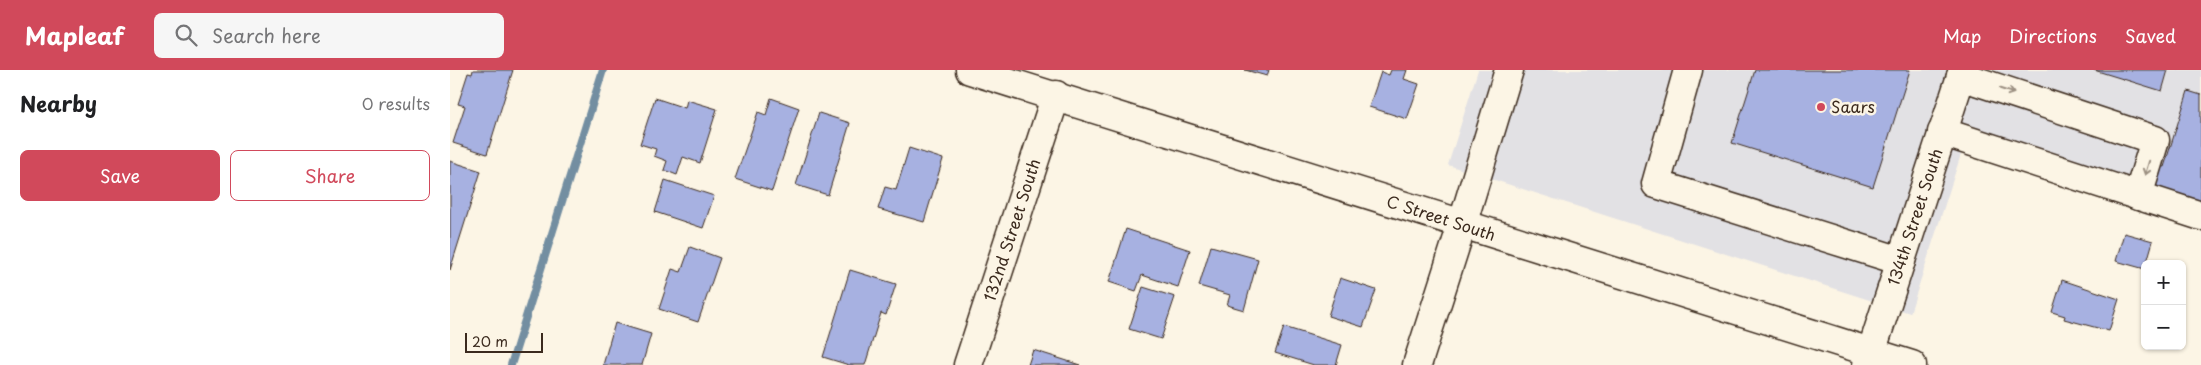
<!DOCTYPE html>
<html lang="en">
<head>
<meta charset="utf-8">
<style>
	body { margin:0; font-family:"Playpen Sans",sans-serif; background:#f6f6f6; color:#202124 }
	.controls { position:absolute; right:15px; bottom:15px; display:grid; overflow:hidden; border-radius:8px; box-shadow:0 1px 4px #0004 }
	.controls button { width:45px; height:45px; display:grid; place-items:center; padding:0; border:0; border-bottom:1px solid #e0e0e0; background:#fff; color:#202124; font:25px sans-serif }
	.scale { position:absolute; left:15px; bottom:12px; width:78px; box-sizing:border-box; padding-left:5px; border:2px solid #3b2a1e; border-top:0; font-size:14px; line-height:18px; white-space:nowrap; color:#3b2a1e; -webkit-text-stroke:4px #fcf5e5; paint-order:stroke }
	.list { margin:0; padding:0; list-style:none }
	h2 { display:flex; justify-content:space-between; align-items:center; height:65px; margin:0; padding:0 20px; font-size:21px }
	h2 small { font-size:16px; font-weight:400; color:#757577 }
	.actions { display:flex; gap:10px; padding:15px 20px }
	.actions a { flex:1; padding:11px 0; border:1px solid #d1495b; border-radius:8px; text-align:center; font-size:18px; color:#d1495b }
	.actions .main { background:#d1495b; color:#fff }
	.icon { flex:none; width:28px; height:28px; fill:none; stroke:currentColor; stroke-width:2; stroke-linecap:round; stroke-linejoin:round }
	.map { position:relative; flex:none; width:1751px; height:295px; overflow:hidden }
	header { display:flex; align-items:center; gap:30px; box-sizing:border-box; height:70px; padding:0 25px; background:#d1495b; color:#fff }
	header strong { font-size:24px }
	nav { display:flex; gap:28px; margin-inline-start:auto; font-size:18px }
	.search { width:350px; height:45px; background:#f6f6f6; display:flex; align-items:center; gap:12px; box-sizing:border-box; padding:0 18px; border-radius:8px; color:#757577; font-size:19px }
	main { display:flex }
	aside { flex:1; background:#fff }
	.map>svg:first-child { display:block }
	.built { fill:#e2e1e4 }
	.lines { fill:none; stroke-linecap:round; stroke-linejoin:round }
	.stream { stroke:#738ea1; stroke-width:8 }
	.building { fill:#a7b1e1; stroke:#3b2a1e }
	.minor-casing { stroke:#3b2a1e; stroke-width:31 }
	.minor { stroke:#fcf5e5; stroke-width:28 }
	.oneway { stroke:#9c9082 }
	.poi-dot { fill:#d1495b; stroke:#fcf5e5; stroke-width:2 }
	.labels { text-anchor:middle; stroke-width:5; stroke-linejoin:round; paint-order:stroke }
	.poi-label { font-size:16px; fill:#3b2a1e; stroke:#fcf5e5; text-anchor:start }
	.street-label { font-size:16px; fill:#3b2a1e; stroke:#fcf5e5 }
</style>
</head>
<body>
<header>
<strong>Mapleaf</strong>
<div class="search"><svg class="icon" aria-label="search" viewBox="0 0 24 24"><circle cx="10" cy="10" r="6"/><path d="M15 15l6 6"/></svg>Search here</div>
<nav><a>Map</a><a>Directions</a><a>Saved</a></nav>
</header>
<main>
<aside>
<h2>Nearby<small>0 results</small></h2>
<ul class="list">
</ul>
<div class="actions"><a class="main">Save</a><a>Share</a></div>
</aside>
<div class="map">
<svg width="1751" height="295" viewBox="0 0 1751 295">
	<rect width="100%" height="100%" fill="#fcf5e5"/>
	<filter id="ink" filterUnits="userSpaceOnUse"><feTurbulence type="fractalNoise" baseFrequency=".02" numOctaves="2"/><feDisplacementMap in="SourceGraphic" scale="10" xChannelSelector="R" yChannelSelector="G"/><feConvolveMatrix kernelMatrix="1 2 1 2 8 2 1 2 1" color-interpolation-filters="sRGB"/></filter>
	<g filter="url(#ink)">
		<path class="built" d="M1028 0H1751V150L1514 75 1460 243 998 95Z"/>
		<g class="lines">
			<path class="stream" d="M61 295 153 0"/>
		</g>
		<g class="building">
			<path d="M23 0H63L37 84 3 73 15 36 8 34 18 3 22 4Z"/>
			<path d="M795 0H819L817 6Z"/>
			<path d="M941 0H957L954 9 969 14 957 49 919 37 931 2 939 5Z"/>
			<path d="M1305 0H1460L1423 117 1282 73Z"/>
			<path d="M1644 0H1718L1712 21Z"/>
			<path d="M1738 21 1751 25V133L1699 117 1706 95 1714 97Z"/>
			<path d="M205 28 235 38 237 30 267 39 250 93 233 87 227 105 214 100 217 91 204 86 206 79 190 74Z"/>
			<path d="M321 28 349 38 322 121 285 109 308 42 316 45Z"/>
			<path d="M369 43 400 53 378 125 346 115Z"/>
			<path d="M459 78 493 89 474 152 428 139 435 117 446 120Z"/>
			<path d="M0 91 31 101 0 200Z"/>
			<path d="M215 110 264 126 253 158 205 142Z"/>
			<path d="M676 159 740 180 728 217 692 205 686 221 659 212Z"/>
			<path d="M1674 163 1703 171 1695 199 1666 191Z"/>
			<path d="M761 176 808 189 794 240 777 235 780 225 749 216Z"/>
			<path d="M240 177 270 188 248 252 209 239 222 199 231 202Z"/>
			<path d="M400 200 446 214 436 245 431 243 415 295H399L373 287Z"/>
			<path d="M890 208 926 220 913 257 878 246Z"/>
			<path d="M1612 210 1669 229 1659 261 1614 249 1615 246 1602 242Z"/>
			<path d="M693 217 725 227 711 269 679 259Z"/>
			<path d="M165 253 201 264 192 295H153Z"/>
			<path d="M834 257 892 275 886 295H864L825 283Z"/>
			<path d="M583 280 630 295H578Z"/>
		</g>
		<g class="lines">
			<defs>
				<g id="minor">
					<path d="M520 0C834 97 1148 197 1462 295"/>
					<path d="M1238 0 1206 114 1451 191"/>
					<path d="M1511 6 1705 70 1688 126"/>
					<path d="M1492 62 1751 146"/>
					<path d="M518 295 606 25"/>
					<path d="M967 295 1012 155 1059 0"/>
					<path d="M1417 295 1513 0"/>
				</g>
			</defs>
			<use href="#minor" class="minor-casing"/>
			<use href="#minor" class="minor"/>
		</g>
		<defs><path id="oneway-shaft" d="M-6 0H5M1.5-3L5.5 0L1.5 3" fill="none" stroke-width="1.6" stroke-linecap="round" stroke-linejoin="round" transform="scale(1.25)"/></defs>
		<g class="oneway">
			<use href="#oneway-shaft" transform="translate(1557 21) rotate(18)"/>
			<use href="#oneway-shaft" transform="translate(1697 98) rotate(107)"/>
		</g>
	</g>
	<circle class="poi-dot" cx="1371" cy="37" r="5"/>
	<g class="labels">
		<g class="poi-label">
			<text x="1381" y="43">Saars</text>
		</g>
		<g class="street-label">
			<text transform="translate(1465 147) rotate(-72)" y="6">134th Street South</text>
			<text transform="translate(991 148) rotate(18)" y="6">C Street South</text>
			<text transform="translate(562 160) rotate(-72)" y="6">132nd Street South</text>
		</g>
	</g>
</svg>
<div class="controls">
<button>+</button>
<button>−</button>
</div>
<div class="scale">20 m</div>
</div>
</main>
</body>
</html>
